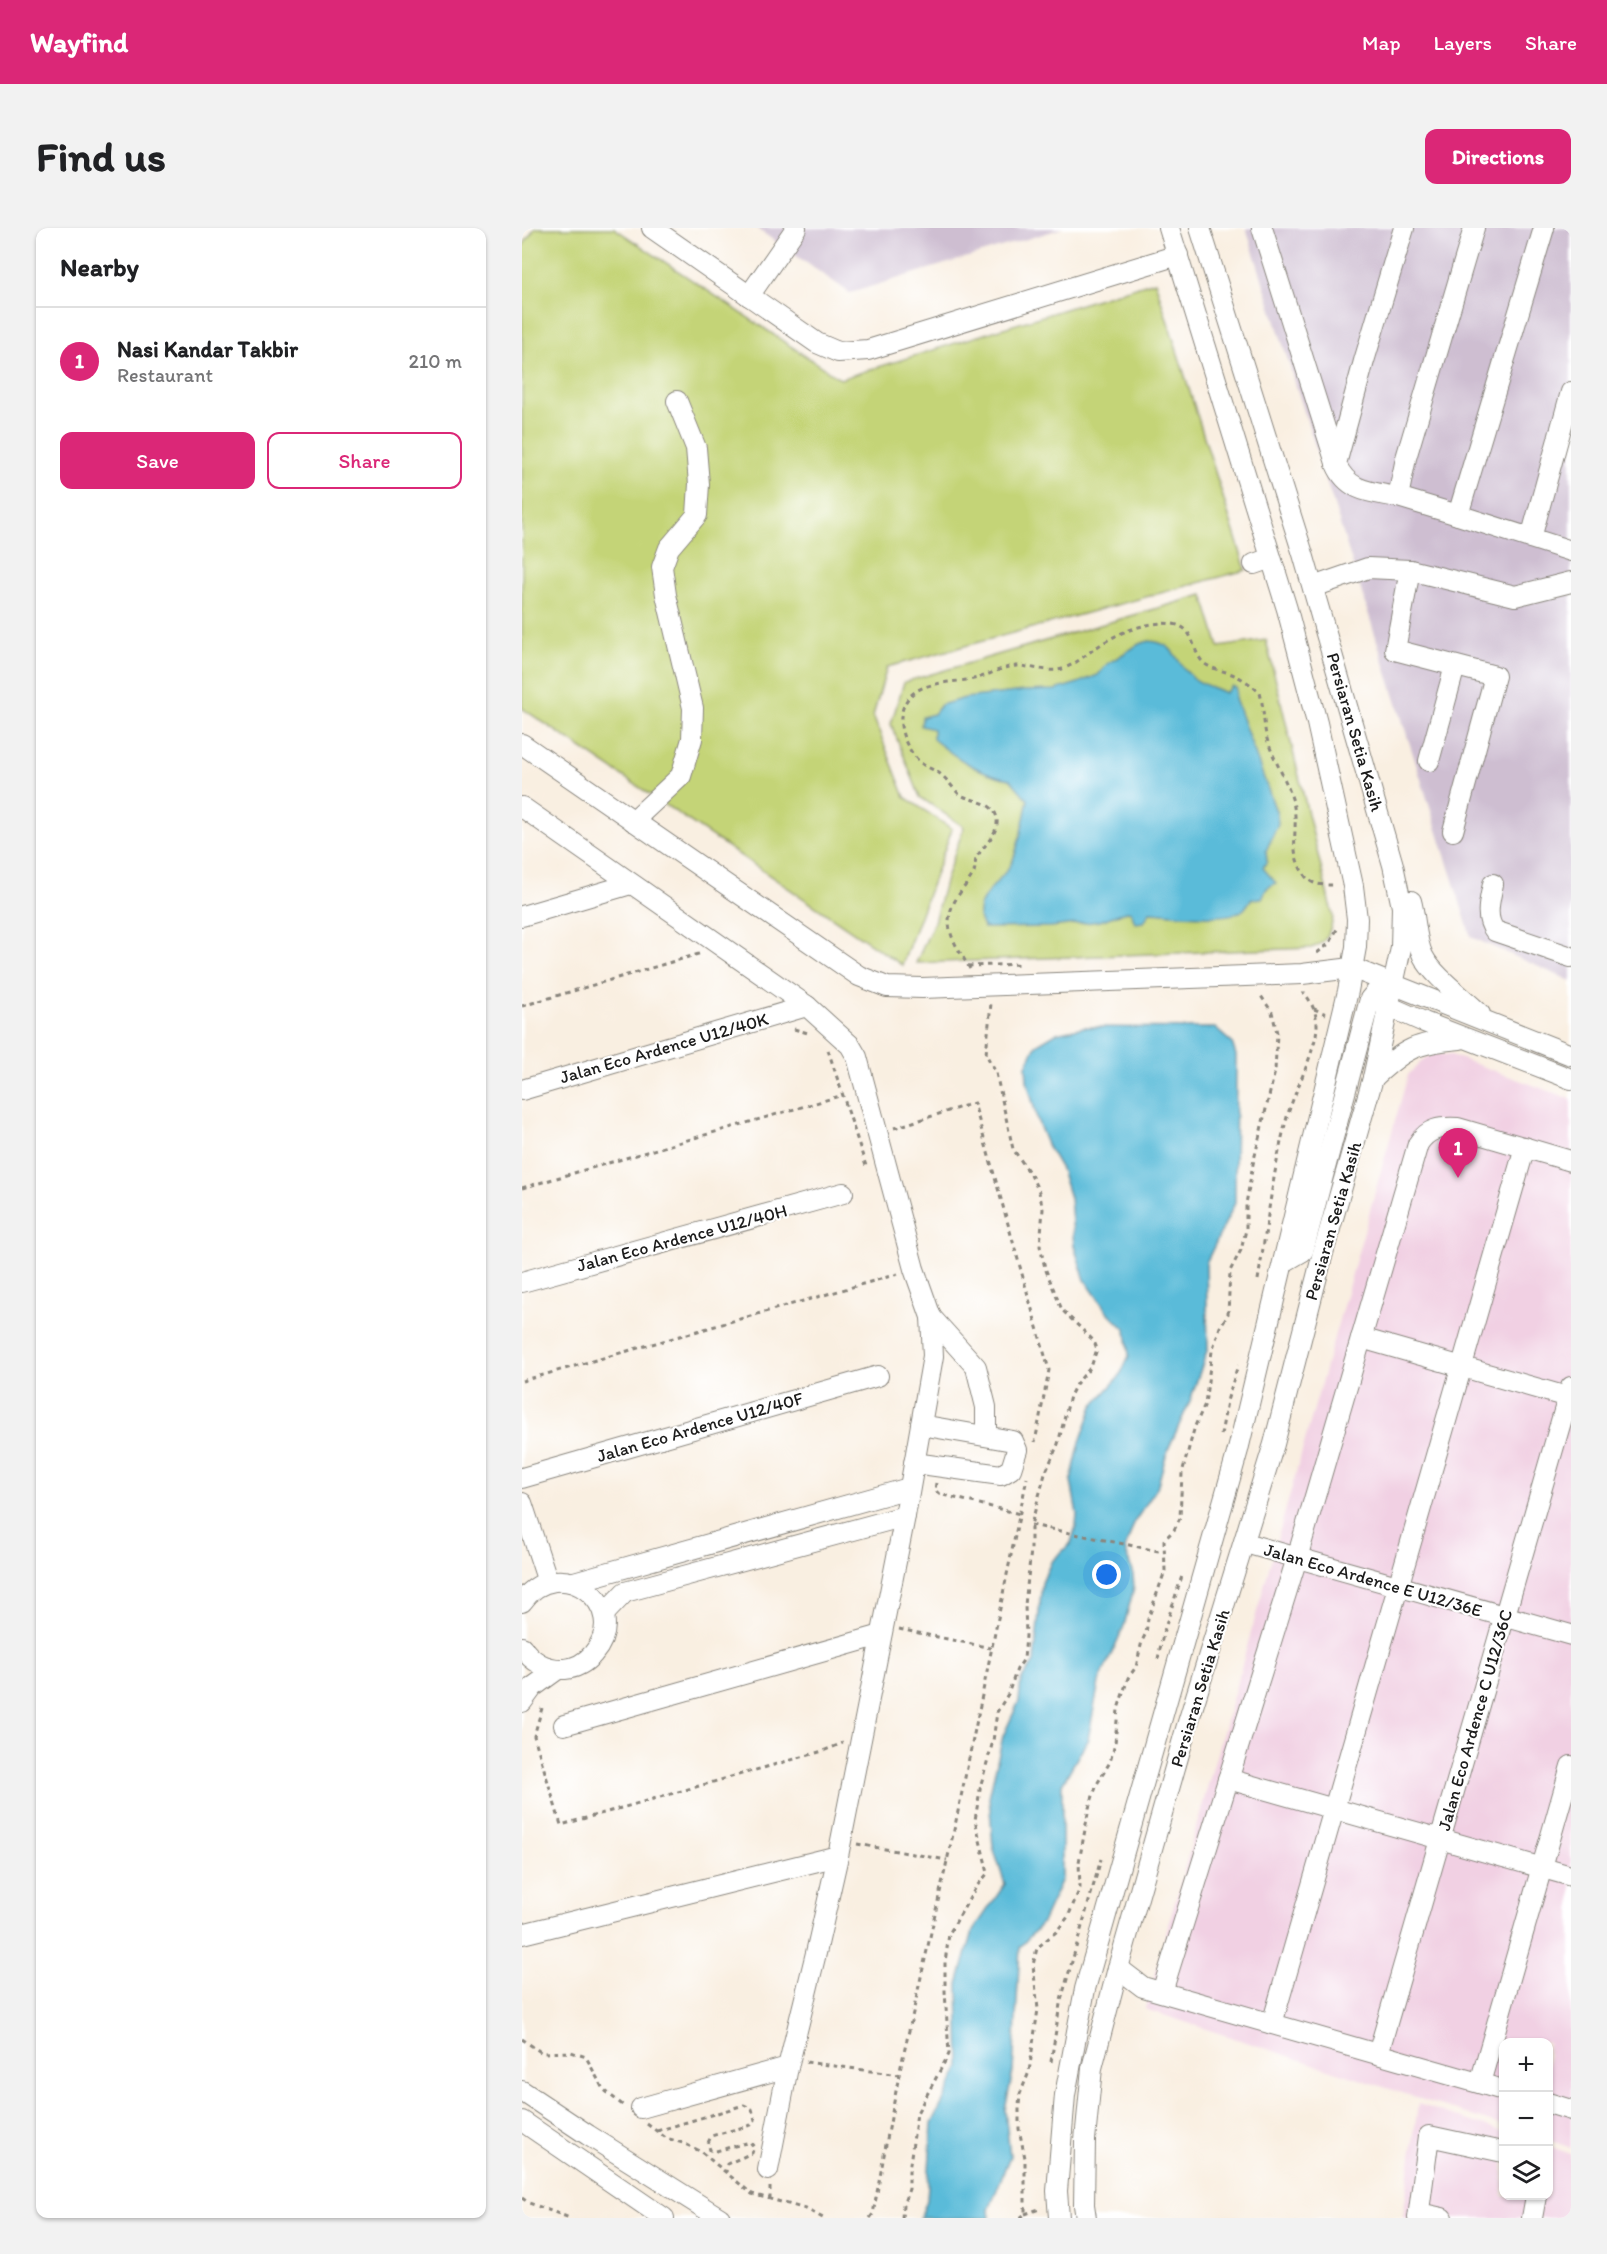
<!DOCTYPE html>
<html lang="en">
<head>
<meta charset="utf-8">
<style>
	body { margin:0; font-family:Itim,sans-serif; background:#f2f2f2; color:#202124 }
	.controls { position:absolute; right:18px; bottom:18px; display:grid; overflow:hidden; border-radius:12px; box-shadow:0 2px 4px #0004 }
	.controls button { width:54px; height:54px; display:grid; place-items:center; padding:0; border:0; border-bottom:2px solid #e0e0e0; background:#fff; color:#202124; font:30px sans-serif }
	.you { position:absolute; left:585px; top:1347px; width:21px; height:21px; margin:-15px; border:4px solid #fff; border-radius:50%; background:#1a73e8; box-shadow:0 0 0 9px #1a73e833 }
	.badge { display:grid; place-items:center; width:39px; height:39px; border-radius:50%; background:#db2777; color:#fff; font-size:20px; font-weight:700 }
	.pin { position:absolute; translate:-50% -50px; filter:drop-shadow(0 2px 3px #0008) }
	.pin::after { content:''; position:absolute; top:32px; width:21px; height:18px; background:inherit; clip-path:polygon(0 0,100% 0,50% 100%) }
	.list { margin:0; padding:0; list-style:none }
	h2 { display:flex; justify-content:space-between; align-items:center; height:78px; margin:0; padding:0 24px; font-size:26px }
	h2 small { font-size:20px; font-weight:400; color:#757577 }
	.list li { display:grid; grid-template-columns:39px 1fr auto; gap:18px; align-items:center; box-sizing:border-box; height:108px; padding:0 24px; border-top:2px solid #e0e0e0 }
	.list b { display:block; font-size:22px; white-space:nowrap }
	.list p { margin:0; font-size:20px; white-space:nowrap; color:#757577 }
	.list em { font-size:20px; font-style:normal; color:#757577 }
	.actions { display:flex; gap:12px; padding:18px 24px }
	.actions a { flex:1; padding:14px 0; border:2px solid #db2777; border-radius:12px; text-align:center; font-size:21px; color:#db2777 }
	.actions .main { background:#db2777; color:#fff }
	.icon { flex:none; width:33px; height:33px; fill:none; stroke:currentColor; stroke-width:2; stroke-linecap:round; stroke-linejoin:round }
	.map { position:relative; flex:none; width:1049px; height:1990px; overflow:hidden; border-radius:12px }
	header { display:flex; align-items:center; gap:36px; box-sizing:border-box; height:84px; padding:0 30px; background:#db2777; color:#fff }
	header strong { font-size:28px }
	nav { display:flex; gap:33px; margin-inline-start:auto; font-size:21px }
	.intro { display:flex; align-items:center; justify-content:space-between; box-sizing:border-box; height:144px; padding:0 36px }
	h1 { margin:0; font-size:42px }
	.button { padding:15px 27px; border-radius:12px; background:#db2777; color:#fff; font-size:21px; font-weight:700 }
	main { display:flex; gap:36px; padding:0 36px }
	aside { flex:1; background:#fff; border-radius:12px; box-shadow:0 2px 4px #0004 }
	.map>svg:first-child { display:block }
	.built { fill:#f1d0e3 }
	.industrial { fill:#cebed1 }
	.green { fill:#c4d477; stroke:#70784a; stroke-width:1.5 }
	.water { fill:#5abbd9; stroke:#3b6c7a; stroke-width:1.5 }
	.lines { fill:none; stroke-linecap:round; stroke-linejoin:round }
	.minor-casing { stroke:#8a867e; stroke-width:22 }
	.path { stroke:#8a867e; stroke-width:3; stroke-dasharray:4.5 4.5; stroke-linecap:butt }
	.minor { stroke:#fff; stroke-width:20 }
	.labels { text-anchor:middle; stroke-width:4.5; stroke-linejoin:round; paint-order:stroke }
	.street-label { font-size:18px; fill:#1c1c1c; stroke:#fff }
</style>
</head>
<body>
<header>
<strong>Wayfind</strong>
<nav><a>Map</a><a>Layers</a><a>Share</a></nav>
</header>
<div class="intro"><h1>Find us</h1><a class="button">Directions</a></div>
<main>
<aside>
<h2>Nearby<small></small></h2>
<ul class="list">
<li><span class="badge">1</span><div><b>Nasi Kandar Takbir</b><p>Restaurant</p></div><em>210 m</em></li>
</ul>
<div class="actions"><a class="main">Save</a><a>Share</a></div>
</aside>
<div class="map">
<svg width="1049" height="1990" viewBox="0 0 1049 1990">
	<rect width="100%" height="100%" fill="#fff"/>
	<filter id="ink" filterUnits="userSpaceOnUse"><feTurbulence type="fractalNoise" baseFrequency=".0167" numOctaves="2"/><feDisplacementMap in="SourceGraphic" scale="12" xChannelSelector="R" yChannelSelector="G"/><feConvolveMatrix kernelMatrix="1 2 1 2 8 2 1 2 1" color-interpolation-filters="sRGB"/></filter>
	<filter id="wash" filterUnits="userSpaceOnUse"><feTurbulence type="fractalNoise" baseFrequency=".008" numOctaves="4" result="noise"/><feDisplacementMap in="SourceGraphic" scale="24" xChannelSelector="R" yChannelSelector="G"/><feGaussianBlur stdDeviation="1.35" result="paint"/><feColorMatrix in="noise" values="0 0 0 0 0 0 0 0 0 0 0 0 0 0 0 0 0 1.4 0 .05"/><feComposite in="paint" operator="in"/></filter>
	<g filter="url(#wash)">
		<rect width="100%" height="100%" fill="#f9efe1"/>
		<g class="built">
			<path d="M912 826 929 827 1049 871V1920L1027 1912 1026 1814H981V1898L623 1781 886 847 902 831Z"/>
			<path d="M896 1876 981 1904V1968H1026L1027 1918 1049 1926V1990H881Z"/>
		</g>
		<g class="industrial">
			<path d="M234 0H541L328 65Z"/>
			<path d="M724 0H1049V753L949 709Z"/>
		</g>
		<g class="green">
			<path d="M13 0H92L318 151 633 53 724 342 365 439 351 488 383 569 430 601 380 737 0 480V19Z"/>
			<path d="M681 367 697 419 744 412 811 689C808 705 805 715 789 720L394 735 412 694 424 650 442 599 398 569 369 496 382 454Z"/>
		</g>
		<g class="water">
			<path d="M627 413C655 415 652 433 669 448 678 457 692 459 703 465L710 458 714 460 713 471 755 586 756 596 744 623 745 633 741 640 754 655 745 660 740 670 730 671C726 674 725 679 721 682 705 694 649 685 628 684L622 694 613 695 609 684 605 683 578 693 529 699 462 700C443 673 482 654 491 632 498 613 502 591 506 572L488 551C458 546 434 530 411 511V501L399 498 400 489 412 486 419 477 443 470 502 463 533 462 556 455 576 447 585 436 617 416Z"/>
			<path d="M562 799 693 800 710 815 714 827 713 975 684 1035 686 1120 668 1173 645 1224 635 1260 613 1293 603 1321 611 1346 612 1359 602 1398 577 1454 566 1511 540 1556V1651L520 1695 498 1719 491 1843 483 1882 488 1928 467 1982 468 1990H398L405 1972 410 1896 438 1839 436 1756 451 1703 483 1656 471 1619 467 1569 481 1508 497 1473 499 1452 512 1434 520 1355 529 1334 549 1315 554 1298 555 1286 549 1253 558 1214 571 1178 597 1149 607 1128 604 1102 584 1082 563 1052 552 1018 548 970 539 941 526 919 516 894 505 853 504 838 514 817 534 805Z"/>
		</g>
	</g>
	<g filter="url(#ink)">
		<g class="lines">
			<defs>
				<g id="minor">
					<path d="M130 0 295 115 316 124 346 122 656 27"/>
					<path d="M740 0 814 235"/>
					<path d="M1022 0 936 287 1049 323"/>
					<path d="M227 68 274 0"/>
					<path d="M876 269C849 264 826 264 814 236L842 133 882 0"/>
					<path d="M936 287 876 269 884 230 952 0"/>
					<path d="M1009 310 1049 164"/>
					<path d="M732 336 749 330"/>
					<path d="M888 342 873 422 973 448 931 603"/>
					<path d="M791 359 846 340 888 342 993 368 1049 354"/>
					<path d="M0 516 337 748 365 759 400 760 780 746 830 740 1049 827"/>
					<path d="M907 533 933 438"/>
					<path d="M0 579 285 778 328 817 335 829 392 1041 409 1089 411 1128 383 1288 316 1628 294 1725 266 1839 246 1942"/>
					<path d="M111 593 159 548 170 511 171 480 144 367 140 339 147 320 175 287 177 256 174 220 155 173"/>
					<path d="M971 656C968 672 962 689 973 703L1049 729"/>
					<path d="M889 673C894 691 893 711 901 728 911 748 942 770 958 786"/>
					<path d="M0 688 109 656"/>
					<path d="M857 774 902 794 1049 851"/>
					<path d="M851 850C884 820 893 815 938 811"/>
					<path d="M0 862 285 778"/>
					<path d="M762 1034 781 1023 848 771 854 764 871 756"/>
					<path d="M0 1054 321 965"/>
					<path d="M409 1089 454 1139 464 1179V1208"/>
					<path d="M839 1110 1049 1170"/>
					<path d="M392 1235 479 1247 489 1241 495 1222 491 1213 399 1197"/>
					<path d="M0 1250 356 1148"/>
					<path d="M0 1275 26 1354"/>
					<path d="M723 1315 1049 1407"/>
					<path d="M52 1354 387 1260"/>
					<path d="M0 1374C37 1321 112 1378 71 1426 64 1434 54 1440 43 1441 25 1442 10 1434 0 1419"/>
					<path d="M82 1386 103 1364 383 1288"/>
					<path d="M0 1474 11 1459 36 1441"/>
					<path d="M42 1497 359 1407"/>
					<path d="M706 1551 1049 1648"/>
					<path d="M0 1706 316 1628"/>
					<path d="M596 1740 621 1759 981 1862"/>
					<path d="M640 1764 775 1330 896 916C906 900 918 899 936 900L1049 933"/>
					<path d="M750 1796 1003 919"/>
					<path d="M856 1826 1049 1159"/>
					<path d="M958 1855 1049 1538"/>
					<path d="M0 1863 66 1907 198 1990"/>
					<path d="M1026 1875 1049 1882"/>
					<path d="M119 1880 266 1839"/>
					<path d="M0 1893 142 1990"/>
					<path d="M897 1985 920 1990"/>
					<path d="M537 1990 535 1963 543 1867 563 1761 716 1222 826 763 834 719 835 691 831 658 795 495 765 381 647 0"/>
					<path d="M564 1990 562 1977 563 1912 570 1840 596 1740 664 1501 752 1216 801 1025 851 850 879 720 880 679 871 637 781 326 678 0"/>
					<path d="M896 1990 907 1908 981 1924"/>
					<path d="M1010 1990 1014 1968"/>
				</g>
			</defs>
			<use href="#minor" class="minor-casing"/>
			<g class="path">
				<path d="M795 725 808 715 816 699"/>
				<path d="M446 738 499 736"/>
				<path d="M448 741C435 718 417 699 434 671 439 662 448 653 452 644 454 638 452 633 456 627 463 617 473 608 475 596 477 572 449 575 436 565 430 559 425 551 417 545 411 541 403 539 398 534 387 524 377 505 379 489 384 449 428 457 456 450 469 446 480 439 495 438 509 438 527 445 540 441 555 436 565 425 578 417 597 404 628 392 651 396 675 400 668 424 683 436 688 440 697 442 704 444 717 448 728 455 738 465 742 480 741 496 745 511 752 533 765 552 771 574 778 604 764 622 784 649 791 658 803 657 814 657"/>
				<path d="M0 778 180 725"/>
				<path d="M792 781 804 786"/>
				<path d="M272 801 286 805"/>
				<path d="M306 822 344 938"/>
				<path d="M372 900 452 875 527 1142 513 1214"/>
				<path d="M0 960 321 867"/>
				<path d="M736 1052C745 998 751 942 765 889 772 864 795 821 795 797 795 786 789 772 781 764"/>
				<path d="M0 1153 376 1046"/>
				<path d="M699 1207 705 1173 716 1137"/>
				<path d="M414 1255 413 1262 417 1266 498 1286"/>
				<path d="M509 1297 641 1324"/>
				<path d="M377 1401 469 1420"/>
				<path d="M636 1431 641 1406 660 1348"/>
				<path d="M20 1480 12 1508 39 1597 301 1523 321 1515"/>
				<path d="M335 1616 425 1632"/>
				<path d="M0 1811 20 1825 49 1824 64 1829 81 1861 103 1879"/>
				<path d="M284 1834 377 1847"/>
				<path d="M529 1834 538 1776 579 1631"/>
				<path d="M125 1896 144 1910 161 1915 178 1923 230 1966 284 1981 301 1990"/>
				<path d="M135 1903 222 1877 230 1881 233 1892 229 1897 189 1908 186 1915 188 1922 194 1923 228 1914 232 1919 230 1925 205 1936 204 1944"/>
				<path d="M0 1970 7 1975 48 1990"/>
				<path d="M248 1972V1959"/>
				<path d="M503 1986 520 1980"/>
				<path d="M348 1990 351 1986 377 1847 434 1593 505 1250"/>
				<path d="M380 1990 381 1977 387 1961V1943L395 1885 427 1826 423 1763V1734L427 1706 454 1659 466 1645 453 1592 459 1556 471 1513 475 1484 486 1466 495 1441 502 1431 504 1408 503 1377 509 1322V1297L523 1246 536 1216 548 1168 554 1156 569 1139 575 1121 572 1113 540 1082 523 1040 518 1018 521 981 517 964 509 947 491 921 474 845 464 826 469 775"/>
				<path d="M498 1990 503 1986V1930L497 1901V1878L498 1866 507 1844 516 1781 511 1737 515 1720 534 1704 546 1689 558 1660 557 1634 567 1580 575 1556 588 1534 593 1516 596 1481 606 1450 614 1439 620 1413 624 1405 626 1391 643 1343 642 1312 652 1302 658 1290 660 1245 673 1198 683 1176 690 1123 698 1099 706 1086 708 1043 719 1022 724 1002V976L731 936 753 843 755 805 750 784 737 765"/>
			</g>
			<use href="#minor" class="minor"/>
		</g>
	</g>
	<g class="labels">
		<g class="street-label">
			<text transform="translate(833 504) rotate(74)" y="6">Persiaran Setia Kasih</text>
			<text transform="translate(142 820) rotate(-16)" y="6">Jalan Eco Ardence U12/40K</text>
			<text transform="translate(811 993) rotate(-74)" y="6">Persiaran Setia Kasih</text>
			<text transform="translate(160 1010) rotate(-15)" y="6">Jalan Eco Ardence U12/40H</text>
			<text transform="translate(178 1199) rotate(-16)" y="6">Jalan Eco Ardence U12/40F</text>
			<text transform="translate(851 1352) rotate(16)" y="6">Jalan Eco Ardence E U12/36E</text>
			<text transform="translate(678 1460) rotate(-73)" y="6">Persiaran Setia Kasih</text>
			<text transform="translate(953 1492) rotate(-74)" y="6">Jalan Eco Ardence C U12/36C</text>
		</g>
	</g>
</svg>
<div class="controls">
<button>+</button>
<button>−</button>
<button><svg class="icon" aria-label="layers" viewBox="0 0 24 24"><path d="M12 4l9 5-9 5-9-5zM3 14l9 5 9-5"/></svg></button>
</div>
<div class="you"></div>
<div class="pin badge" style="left:936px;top:950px">1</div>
</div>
</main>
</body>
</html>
